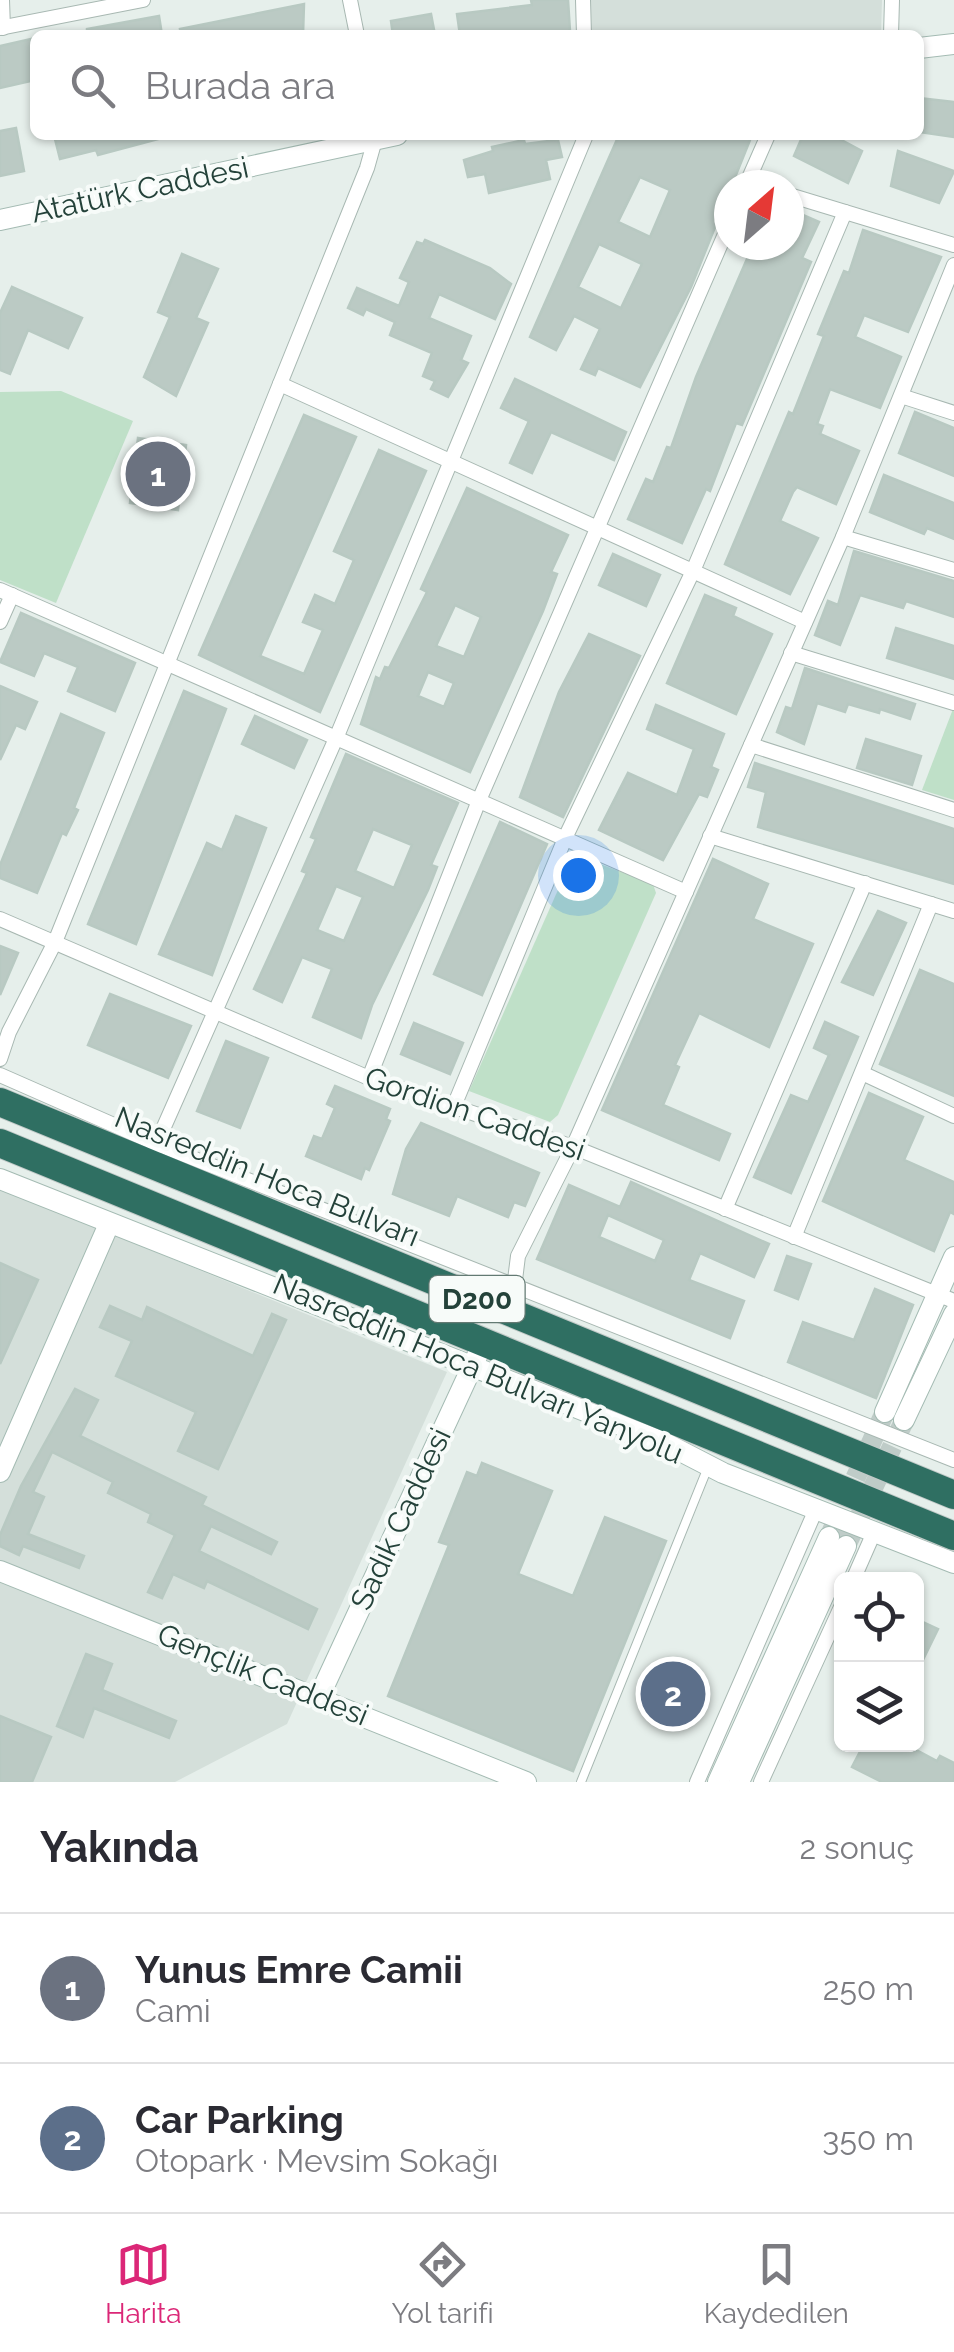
<!DOCTYPE html>
<html lang="tr">
<head>
<meta charset="utf-8">
<style>
	body { margin:0; font-family:Raleway,sans-serif; background:#f7f7f7; color:#2b2b33 }
	.controls { position:absolute; right:30px; bottom:30px; display:grid; overflow:hidden; border-radius:15px; box-shadow:0 2px 8px #0004 }
	.controls button { width:90px; height:90px; display:grid; place-items:center; padding:0; border:0; border-bottom:2px solid #e1e1e2; background:#fff; color:#2b2b33; font:50px sans-serif }
	.compass { position:absolute; left:714px; top:170px; width:90px; height:90px; border-radius:50%; background:#fff; box-shadow:0 2px 8px #0004; rotate:28deg }
	.you { position:absolute; left:578px; top:875px; width:35px; height:35px; margin:-25px; border:8px solid #fff; border-radius:50%; background:#1a73e8; box-shadow:0 0 0 15px #1a73e833 }
	.badge { display:grid; place-items:center; width:65px; height:65px; border-radius:50%; background:#db2777; color:#fff; font-size:32px; font-weight:700 }
	.pin { position:absolute; translate:-50% -50%; border:5px solid #fff; box-shadow:0 2px 10px #0006 }
	.list { margin:0; padding:0; list-style:none }
	h2 { display:flex; justify-content:space-between; align-items:center; height:130px; margin:0; padding:0 40px; font-size:42px }
	h2 small { font-size:32px; font-weight:400; color:#7c7c81 }
	.list li { display:grid; grid-template-columns:65px 1fr auto; gap:30px; align-items:center; box-sizing:border-box; height:150px; padding:0 40px; border-top:2px solid #e1e1e2 }
	.list b { display:block; font-size:38px; white-space:nowrap }
	.list p { margin:0; font-size:32px; white-space:nowrap; color:#7c7c81 }
	.list em { font-size:32px; font-style:normal; color:#7c7c81 }
	.icon { flex:none; width:55px; height:55px; fill:none; stroke:currentColor; stroke-width:2; stroke-linecap:round; stroke-linejoin:round }
	.map { position:relative; flex:none; width:954px; height:1782px; overflow:hidden }
	.search { position:absolute; background:#fff; box-shadow:0 2px 8px #0004; left:30px; right:30px; top:30px; height:110px; display:flex; align-items:center; gap:25px; box-sizing:border-box; padding:0 35px; border-radius:15px; color:#7c7c81; font-size:38px }
	.sheet { height:430px; background:#fff }
	nav { display:flex; justify-content:space-around; align-items:center; box-sizing:border-box; height:140px; border-top:2px solid #e1e1e2; background:#fff; font-size:28px; color:#7c7c81 }
	nav a { display:grid; justify-items:center; gap:5px }
	nav .on { color:#db2777 }
	.map>svg:first-child { display:block }
	.built { fill:#d4dfda }
	.green { fill:#bfe0c8 }
	.building { fill:#bbcac4; stroke:#b8c9c2; stroke-width:2.5; fill-rule:evenodd }
	.lines { fill:none; stroke-linecap:round; stroke-linejoin:round }
	.secondary-tunnel { stroke:#bfccc8; stroke-width:20; stroke-dasharray:20 10; stroke-linecap:butt }
	.lane-casing { stroke:#a8b8b2; stroke-width:10 }
	.street-casing { stroke:#a8b8b2; stroke-width:16 }
	.secondary-casing { stroke:#a4bbb3; stroke-width:22 }
	.highway-casing { stroke:#c2cac8; stroke-width:30 }
	.lane { stroke:#fff; stroke-width:8 }
	.street { stroke:#fff; stroke-width:14 }
	.secondary { stroke:#fff; stroke-width:20 }
	.highway { stroke:#2f6f62; stroke-width:28 }
	.labels { text-anchor:middle; stroke-width:8; stroke-linejoin:round; paint-order:stroke }
	.shield { fill:#f7fbf9; stroke:#637a73; stroke-width:2.5 }
	.shield-label { font-size:28px; font-weight:bold; fill:#24423a }
	.street-label { font-size:30px; fill:#24423a; stroke:#f7fbf9 }
</style>
</head>
<body>
<div class="map">
<svg width="954" height="1782" viewBox="0 0 954 1782">
	<rect width="100%" height="100%" fill="#e6efeb"/>
	<g class="built">
		<path d="M590 0H882L881 35H589Z"/>
		<path d="M0 1188 447 1372 287 1724 175 1782H0Z"/>
	</g>
	<g class="green">
		<path d="M61 391 133 421 56 603 0 580V392Z"/>
		<path d="M953 709 954 710V800L922 790Z"/>
		<path d="M579 856 653 884 656 893 558 1115 550 1122 469 1091 569 865Z"/>
	</g>
	<g class="building">
		<path d="M531 0H568L570 31 566 35H460L457 14 532 5Z"/>
		<path d="M304 4 303 35H181L180 29Z"/>
		<path d="M431 14 435 35H393L391 21Z"/>
		<path d="M159 16 162 35H87V29Z"/>
		<path d="M35 38V80L0 88V46Z"/>
		<path d="M919 98 954 102V137L919 132Z"/>
		<path d="M16 128 24 171 0 176V131Z"/>
		<path d="M54 135H158V139L98 155 96 150 60 159Z"/>
		<path d="M619 135H752L691 287 640 387 598 368 595 375 581 369 600 329 574 316 556 350 530 337ZM640 177 670 190 650 237 618 222ZM599 244 642 264 621 308 578 287Z"/>
		<path d="M803 135H832L862 151 848 183 794 156Z"/>
		<path d="M524 140 525 144 558 140 562 157 546 160 550 179 489 193 485 174 468 177 464 160 493 151 492 147Z"/>
		<path d="M898 151 954 171 939 203 891 186Z"/>
		<path d="M789 209 819 222 802 258 811 262 742 425 736 423 710 491 706 489 682 543 628 519 646 479 653 482 667 447 671 448 696 377 753 245H789Z"/>
		<path d="M863 230 941 257 908 332 864 315 855 337 901 357 880 408 830 389 817 424 823 426 820 434 859 451 836 504 797 487 793 492 780 521 818 538 790 594 725 564 789 412 793 414 824 336 818 334 844 271 849 273Z"/>
		<path d="M425 240 490 268 511 284 495 319 439 294 429 318 471 336 461 360 468 363 448 397 431 389 435 381 423 376 432 353 390 335 395 322 366 309 363 315 348 308 357 288 399 306 409 282 400 278 417 242 423 244Z"/>
		<path d="M182 254 218 269 196 318 208 323 176 396 144 377 170 317 158 312Z"/>
		<path d="M12 287 82 318 68 348 28 330 10 374 0 370V313Z"/>
		<path d="M515 379 626 432 614 460 551 432 532 473 510 463 529 421 501 408Z"/>
		<path d="M915 412 954 428V476L899 453Z"/>
		<path d="M304 415 356 437 260 656 304 674 323 630 303 622 315 595 335 604 354 560 334 551 379 450 426 471 320 712 199 655Z"/>
		<path d="M138 438 186 445 178 510 130 503Z"/>
		<path d="M884 475 954 503V539L927 528 924 534 870 512Z"/>
		<path d="M467 488 568 535 551 572 557 574 543 611 470 772 361 724 376 677 380 679 385 667 389 668 427 592 421 589ZM455 605 481 617 464 657 436 646ZM428 672 454 683 444 707 418 696Z"/>
		<path d="M854 551 954 581V617L906 601 903 608 860 595 840 645 815 635 828 601 838 605Z"/>
		<path d="M613 554 660 575 646 606 599 585Z"/>
		<path d="M705 595 736 608 733 616 772 634 736 714 667 683Z"/>
		<path d="M21 613 135 663 115 711 68 691 78 667 44 653 34 676 0 662Z"/>
		<path d="M896 628 954 646V679L887 658Z"/>
		<path d="M589 634 640 656 563 817 520 797 559 692Z"/>
		<path d="M805 668 915 704 910 719 880 709 879 713 848 704 845 712 817 703 804 744 777 732 786 707 792 709Z"/>
		<path d="M0 686 37 702 25 729 16 725 0 760Z"/>
		<path d="M184 691 226 709 136 944 88 924Z"/>
		<path d="M656 705 724 734 711 767 718 770 707 797 699 794 663 860 599 830 628 773 677 795 694 749 647 729Z"/>
		<path d="M61 714 104 733 74 808 78 810 66 835 62 833 37 893 0 878V865Z"/>
		<path d="M255 716 307 740 294 768 242 744Z"/>
		<path d="M866 739 921 756 912 785 857 768Z"/>
		<path d="M346 754 458 803 431 865 437 867 428 890 372 1005 361 1038 313 1017 332 969 302 957 282 1002 254 989 307 873 302 871 316 839 311 837ZM373 829 412 845 394 888 355 871ZM336 886 363 897 344 941 317 930Z"/>
		<path d="M755 763 954 829V884L758 827 766 792 748 787Z"/>
		<path d="M236 816 266 828 212 975 159 954 207 843 222 850Z"/>
		<path d="M500 822 547 844 482 995 434 974Z"/>
		<path d="M713 859 768 884 753 919 813 944 769 1047 699 1013 675 1065 679 1067 663 1105 730 1134 719 1160 602 1110Z"/>
		<path d="M878 911 906 923 873 995 842 982Z"/>
		<path d="M0 946 18 953 0 995Z"/>
		<path d="M920 970 954 984V1096L880 1064Z"/>
		<path d="M110 994 191 1026 168 1078 88 1045Z"/>
		<path d="M825 1022 858 1037 791 1193 754 1177 791 1095 808 1102 829 1055 814 1048Z"/>
		<path d="M414 1023 463 1043 450 1074 401 1054Z"/>
		<path d="M226 1041 268 1058 240 1128 197 1111Z"/>
		<path d="M335 1086 390 1109 386 1119 390 1121 369 1170 365 1168 361 1179 306 1156 314 1136 322 1139 335 1108 327 1104Z"/>
		<path d="M869 1093 923 1117 904 1160 954 1182V1214L950 1212 934 1251 823 1201Z"/>
		<path d="M421 1123 539 1173 525 1206 514 1202 508 1217 457 1196 449 1216 393 1194 406 1149Z"/>
		<path d="M631 1182 769 1244 754 1277 700 1253 689 1280 744 1301 730 1338 537 1259 569 1185 620 1207ZM608 1215 664 1240 655 1261 599 1237Z"/>
		<path d="M787 1256 811 1264 798 1299 775 1290Z"/>
		<path d="M0 1263 38 1280 0 1364Z"/>
		<path d="M875 1289 913 1305 876 1398 788 1362 803 1322 854 1340Z"/>
		<path d="M110 1306 142 1320 147 1307 253 1356 272 1314 286 1320 218 1469 178 1451 196 1412 116 1376 132 1341 100 1327Z"/>
		<path d="M75 1389 98 1400 80 1436 206 1497 202 1505 277 1542 271 1554 211 1526 199 1551 317 1609 308 1629 207 1581 204 1588 173 1574 162 1598 148 1592 175 1535 148 1522 151 1514 108 1493 113 1482 52 1452 33 1492 44 1497 28 1534 84 1556 79 1568 23 1546 19 1555 0 1546V1535L21 1486Z"/>
		<path d="M482 1463 552 1491 518 1574 573 1596 605 1517 666 1541 573 1771 388 1696 449 1545 439 1542 467 1472 477 1476Z"/>
		<path d="M916 1619 938 1629 916 1674Z"/>
		<path d="M86 1654 112 1664 102 1690 176 1721 169 1738 94 1708 83 1737 57 1726Z"/>
		<path d="M0 1716 51 1737 32 1782H0Z"/>
		<path d="M864 1744H905L937 1761 940 1756 954 1763V1782H882L852 1767Z"/>
	</g>
	<g class="lines">
		<g class="secondary-tunnel">
			<path d="M831 1533 884 1414"/>
			<path d="M846 1546 904 1421"/>
		</g>
		<defs>
			<path id="lane" d="M581 1782 708 1467"/>
			<g id="street">
				<path d="M2 0 3 28"/>
				<path d="M350 0 357 35"/>
				<path d="M583 0 584 35"/>
				<path d="M0 28 143 0"/>
				<path d="M891 35 892 0"/>
				<path d="M746 185 768 135"/>
				<path d="M789 195 954 245"/>
				<path d="M280 384 805 622"/>
				<path d="M901 396 954 413"/>
				<path d="M843 537 954 570"/>
				<path d="M0 590 686 892"/>
				<path d="M0 622 12 595"/>
				<path d="M791 653 954 703"/>
				<path d="M751 745 954 810"/>
				<path d="M710 836 954 911"/>
				<path d="M0 919 369 1078 573 1147 954 1301"/>
				<path d="M0 1059 9 1032 55 942 367 168 376 136"/>
				<path d="M862 1073 954 1116"/>
				<path d="M0 1075 157 1144 954 1460"/>
				<path d="M369 1078 480 798 729 225"/>
				<path d="M454 1106 566 836 693 571 845 212"/>
				<path d="M148 1163 337 736 586 135"/>
				<path d="M725 1209 865 883"/>
				<path d="M794 1237 931 904"/>
				<path d="M514 1288 518 1256 573 1147 843 537 954 265"/>
				<path d="M853 1580 875 1530"/>
				<path d="M697 1782 817 1507"/>
				<path d="M761 1782 842 1605"/>
			</g>
			<g id="secondary">
				<path d="M919 48 954 44"/>
				<path d="M0 220 397 135"/>
				<path d="M0 1179 663 1442 723 1473 954 1563"/>
				<path d="M885 1412 954 1257"/>
				<path d="M904 1420 954 1314"/>
				<path d="M0 1472 109 1224"/>
				<path d="M0 1571 526 1782"/>
				<path d="M319 1697 478 1354"/>
				<path d="M718 1782 829 1537"/>
				<path d="M739 1782 846 1546"/>
			</g>
			<g id="highway">
				<path d="M0 1102 954 1495"/>
				<path d="M0 1143 954 1536"/>
			</g>
		</defs>
		<use href="#lane" class="lane-casing"/>
		<use href="#street" class="street-casing"/>
		<use href="#secondary" class="secondary-casing"/>
		<use href="#highway" class="highway-casing"/>
		<use href="#lane" class="lane"/>
		<use href="#street" class="street"/>
		<use href="#secondary" class="secondary"/>
		<use href="#highway" class="highway"/>
	</g>
	<g class="labels">
		<rect class="shield" x="429.5" y="1276" width="95" height="46" rx="8"/>
		<g class="shield-label">
			<text x="477" y="1309">D200</text>
		</g>
		<g class="street-label">
			<text transform="translate(140 190) rotate(-12)" y="10">Atatürk Caddesi</text>
			<text transform="translate(475 1114) rotate(19)" y="10">Gordion Caddesi</text>
			<text transform="translate(267 1177) rotate(22)" y="10">Nasreddin Hoca Bulvarı</text>
			<text transform="translate(478 1369) rotate(23)" y="10">Nasreddin Hoca Bulvarı Yanyolu</text>
			<text transform="translate(401 1519) rotate(-65)" y="10">Sadık Caddesi</text>
			<text transform="translate(263 1675) rotate(22)" y="10">Gençlik Caddesi</text>
		</g>
	</g>
</svg>
<div class="controls">
<button><svg class="icon" aria-label="locate" viewBox="0 0 24 24"><circle cx="12" cy="12" r="6"/><path d="M12 2v4M12 18v4M2 12h4M18 12h4"/></svg></button>
<button><svg class="icon" aria-label="layers" viewBox="0 0 24 24"><path d="M12 4l9 5-9 5-9-5zM3 14l9 5 9-5"/></svg></button>
</div>
<svg class="compass" viewBox="-18 -18 36 36"><path d="M0-13l5 13h-10z" fill="#e53935"/><path d="M0 13l5-13h-10z" fill="#7c7c81"/></svg>
<div class="you"></div>
<div class="pin badge" style="left:158px;top:474px;background:#6b7280">1</div>
<div class="pin badge" style="left:673px;top:1694px;background:#5c6f8a">2</div>
<div class="search"><svg class="icon" aria-label="search" viewBox="0 0 24 24"><circle cx="10" cy="10" r="6"/><path d="M15 15l6 6"/></svg>Burada ara</div>
</div>
<section class="sheet">
<h2>Yakında<small>2 sonuç</small></h2>
<ul class="list">
<li><span class="badge" style="background:#6b7280">1</span><div><b>Yunus Emre Camii</b><p>Cami</p></div><em>250 m</em></li>
<li><span class="badge" style="background:#5c6f8a">2</span><div><b>Car Parking</b><p>Otopark · Mevsim Sokağı</p></div><em>350 m</em></li>
</ul>
</section>
<nav>
<a class="on"><svg class="icon" aria-label="map" viewBox="0 0 24 24"><path d="M3 6l6-2 6 2 6-2v14l-6 2-6-2-6 2zM9 4v14M15 6v14"/></svg>Harita</a>
<a><svg class="icon" aria-label="directions" viewBox="0 0 24 24"><path d="M12 3l9 9-9 9-9-9zM9 14v-3h6M13 9l2 2-2 2"/></svg>Yol tarifi</a>
<a><svg class="icon" aria-label="saved" viewBox="0 0 24 24"><path d="M7 4h10v16l-5-4-5 4z"/></svg>Kaydedilen</a>
</nav>
</body>
</html>
